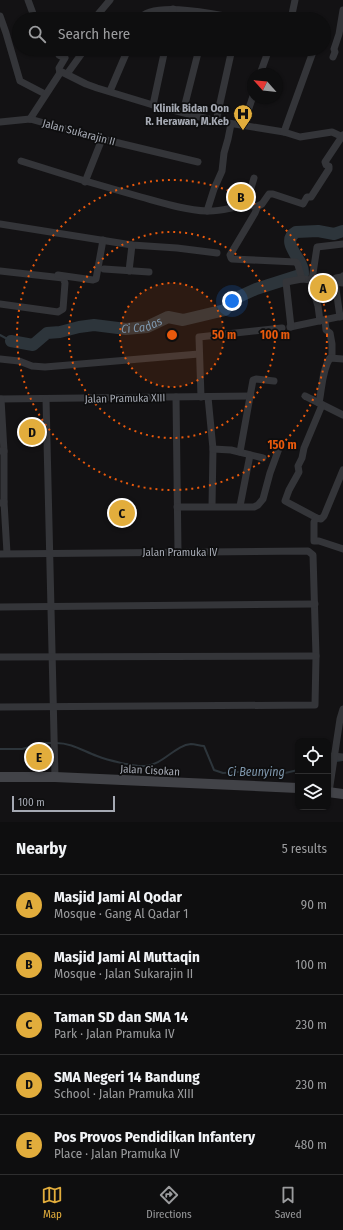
<!DOCTYPE html>
<html lang="en">
<head>
<meta charset="utf-8">
<style>
	body { margin:0; font-family:"Fira Sans Condensed",sans-serif; background:#171718; color:#f1f3f6 }
	.controls { position:absolute; right:12px; bottom:12px; display:grid; overflow:hidden; border-radius:8px; box-shadow:0 1px 3px #0004 }
	.controls button { width:36px; height:36px; display:grid; place-items:center; padding:0; border:0; border-bottom:1px solid #2e2e2f; background:#0e0e0f; color:#f1f3f6; font:20px sans-serif }
	.compass { position:absolute; left:247px; top:68px; width:36px; height:36px; border-radius:50%; background:#0e0e0f; box-shadow:0 1px 3px #0004; rotate:297deg }
	.scale { position:absolute; left:12px; bottom:10px; width:103px; box-sizing:border-box; padding-left:4px; border:2px solid #a5a9b3; border-top:0; font-size:11px; line-height:14px; white-space:nowrap; color:#a5a9b3; -webkit-text-stroke:3px #0e0e0f; paint-order:stroke }
	.you { position:absolute; left:232px; top:301px; width:14px; height:14px; margin:-10px; border:3px solid #fff; border-radius:50%; background:#1a73e8; box-shadow:0 0 0 6px #1a73e833 }
	.badge { display:grid; place-items:center; width:26px; height:26px; border-radius:50%; background:#e2ad3c; color:#111; font-size:13px; font-weight:700 }
	.pin { position:absolute; translate:-50% -50%; border:2px solid #fff; box-shadow:0 1px 4px #0006 }
	.list { margin:0; padding:0; list-style:none }
	h2 { display:flex; justify-content:space-between; align-items:center; height:52px; margin:0; padding:0 16px; font-size:17px }
	h2 small { font-size:13px; font-weight:400; color:#9b9c9e }
	.list li { display:grid; grid-template-columns:26px 1fr auto; gap:12px; align-items:center; box-sizing:border-box; height:60px; padding:0 16px; border-top:1px solid #2e2e2f }
	.list b { display:block; font-size:15px; white-space:nowrap }
	.list p { margin:0; font-size:13px; white-space:nowrap; color:#9b9c9e }
	.list em { font-size:13px; font-style:normal; color:#9b9c9e }
	.icon { flex:none; width:22px; height:22px; fill:none; stroke:currentColor; stroke-width:2; stroke-linecap:round; stroke-linejoin:round }
	.map { position:relative; flex:none; width:343px; height:822px; overflow:hidden }
	.search { position:absolute; background:#0e0e0f; box-shadow:0 1px 3px #0004; left:12px; right:12px; top:12px; height:44px; display:flex; align-items:center; gap:10px; box-sizing:border-box; padding:0 14px; border-radius:22px; color:#9b9c9e; font-size:15px }
	.sheet { height:352px; background:#0e0e0f }
	nav { display:flex; justify-content:space-around; align-items:center; box-sizing:border-box; height:56px; border-top:1px solid #2e2e2f; background:#0e0e0f; font-size:11px; color:#9b9c9e }
	nav a { display:grid; justify-items:center; gap:2px }
	nav .on { color:#e2ad3c }
	.map>svg:first-child { display:block }
	.lines { fill:none; stroke-linecap:round; stroke-linejoin:round }
	.stream { stroke:#2d353b; stroke-width:2 }
	.river { stroke:#2d353b; stroke-width:12 }
	.street { stroke:#343539; stroke-width:7 }
	.secondary { stroke:#424348; stroke-width:10 }
	.ring { fill:none; stroke:#e8590c; stroke-width:2; stroke-dasharray:2 4 }
	.labels { text-anchor:middle; stroke-width:3.5; stroke-linejoin:round; paint-order:stroke }
	.poi-label { font-size:11px; font-weight:bold; fill:#a5a9b3; stroke:#0e0e0f; text-anchor:end }
	.street-label { font-size:11px; fill:#a5a9b3; stroke:#0e0e0f }
	.water-label { font-size:12px; font-style:italic; fill:#7e96ac; stroke:#0e0e0f }
	.centre { fill:#e8590c; stroke:#0e0e0f; stroke-width:2 }
	.ring-label { font-size:12px; text-anchor:middle; font-weight:bold; fill:#e8590c; stroke:#0e0e0f; stroke-width:3.5; stroke-linejoin:round; paint-order:stroke }
</style>
</head>
<body>
<div class="map">
<svg width="343" height="822" viewBox="0 0 343 822">
	<rect width="100%" height="100%" fill="#131214"/>
	<g class="lines">
		<g class="stream">
			<path d="M0 335 11 341"/>
			<path d="M56 743C72 743 83 751 97 756 107 760 135 767 145 766 163 765 175 745 191 744 195 744 200 746 204 746L214 770 223 773 252 771 285 773 298 770"/>
			<path d="M0 749H22L46 743H52"/>
			<path d="M328 762 343 760"/>
		</g>
		<path class="river" id="s1" d="M11 341 33 345 47 333 60 332 79 327 94 325 126 329 147 327 168 317 183 320 225 310 234 299 256 289 303 274C303 271 303 269 302 267 299 256 281 241 296 232L318 231 334 234 343 231"/>
		<g class="street">
			<path d="M28 0 35 19"/>
			<path d="M0 16 6 33 20 81 45 94"/>
			<path d="M127 18 130 19"/>
			<path d="M94 19 110 0"/>
			<path d="M140 19C151 0 222 15 240 19"/>
			<path d="M171 19 173 9"/>
			<path d="M291 19 295 0"/>
			<path d="M333 57 335 52 334 49 339 34 343 10"/>
			<path d="M60 73 59 68 65 58 59 55 60 49"/>
			<path d="M67 74 85 49"/>
			<path d="M260 74 269 49"/>
			<path d="M110 91 128 49"/>
			<path d="M153 105 165 49"/>
			<path d="M183 112 199 49"/>
			<path d="M30 119 60 73 62 72 86 84 97 88 153 105 216 121 284 132 300 137 332 132 343 137"/>
			<path d="M216 121 232 49"/>
			<path d="M0 122 30 119 102 139 198 162"/>
			<path d="M243 126 253 96"/>
			<path d="M284 132 314 49"/>
			<path d="M21 161C61 174 101 186 141 197 163 203 185 210 207 211 224 212 238 204 255 206L257 208 255 213 230 255 231 258 232 259 296 262 298 265 302 279 343 283"/>
			<path d="M85 182 102 139"/>
			<path d="M246 205 254 178"/>
			<path d="M256 207 262 204 269 194H273L303 204 307 197H311L329 169V166L326 165 325 162 343 135"/>
			<path d="M207 211 214 189 222 171 224 153 228 139 231 124"/>
			<path d="M0 224 132 245 177 248 217 253"/>
			<path d="M104 269 149 272"/>
			<path d="M0 271 63 278 65 283 63 309 58 312 0 304"/>
			<path d="M129 271 132 245"/>
			<path d="M58 275 93 280 96 279 103 240"/>
			<path d="M312 280 317 247 343 244"/>
			<path d="M314 280V293L318 306 320 321"/>
			<path d="M335 282 340 317"/>
			<path d="M335 282 336 278 342 277 343 276"/>
			<path d="M325 320 326 330 330 333 332 344V358"/>
			<path d="M290 327 343 316"/>
			<path d="M291 327 286 282 302 279"/>
			<path d="M0 359 19 361 32 366 45 367 199 354"/>
			<path d="M305 396 343 415"/>
			<path d="M176 397 178 551"/>
			<path d="M201 397 199 337 282 328"/>
			<path d="M208 397 213 449 212 506"/>
			<path d="M0 399 251 396"/>
			<path d="M1 399 4 451"/>
			<path d="M46 399 55 777"/>
			<path d="M319 403C322 389 322 370 330 358L343 359"/>
			<path d="M213 449 231 450 263 458"/>
			<path d="M0 451H4V502L0 503"/>
			<path d="M240 452 253 380 256 379 274 381"/>
			<path d="M4 502 7 553"/>
			<path d="M240 506 250 455"/>
			<path d="M177 507H254L258 505 263 499 270 473 281 443"/>
			<path d="M316 518 315 517 285 501 289 490 299 472 298 466 302 458 304 448 322 405"/>
			<path d="M316 518 321 519 324 516 343 470"/>
			<path d="M316 518 314 522V541H319L343 549"/>
			<path d="M0 554 308 551 313 555 316 656 315 705 0 707"/>
			<path d="M0 607 315 604"/>
			<path d="M0 657 316 656"/>
			<path d="M333 756 343 757"/>
			<path d="M329 792 340 719 343 709"/>
		</g>
		<g class="secondary">
			<path d="M0 777H55L298 788"/>
			<path d="M328 792 343 794"/>
		</g>
	</g>
	<circle cx="172" cy="335" r="52" fill="#e8590c" fill-opacity=".12"/>
	<g class="ring">
		<circle cx="172" cy="335" r="52"/>
		<circle cx="172" cy="335" r="103"/>
		<circle cx="172" cy="335" r="155"/>
	</g>
	<defs>
		<symbol id="hospital-pin" viewBox="-11 -11 22 30"><path d="M0 17L-7.5 6A9.5 9.5 0 1 1 7.5 6Z" fill="#e2ad3c" stroke="#0e0e0f"/><path d="M-5-5h3v3.5h4V-5h3V5h-3V1.5h-4V5h-3Z" fill="#111"/></symbol>
	</defs>
	<g fill-rule="evenodd">
		<use href="#hospital-pin" x="232" y="103" width="22" height="30"/>
	</g>
	<g class="labels">
		<g class="poi-label">
			<text x="229" y="112">Klinik Bidan Oon<tspan x="229" dy="13">R. Herawan, M.Keb</tspan></text>
		</g>
		<g class="street-label">
			<text transform="translate(79 132) rotate(15)" y="4">Jalan Sukarajin II</text>
			<text transform="translate(125 398) rotate(-1)" y="4">Jalan Pramuka XIII</text>
			<text x="180" y="556">Jalan Pramuka IV</text>
			<text transform="translate(150 770) rotate(3)" y="4">Jalan Cisokan</text>
		</g>
		<g class="water-label">
			<text dy="4" stroke="none"><textPath href="#s1" startOffset="137">Ci Cadas</textPath></text>
			<text x="256" y="776">Ci Beunying</text>
		</g>
	</g>
	<circle cx="172" cy="335" r="6" class="centre"/>
	<g class="ring-label">
		<text x="224" y="339">50 m</text>
		<text x="275" y="339">100 m</text>
		<text x="282" y="449">150 m</text>
	</g>
</svg>
<div class="controls">
<button><svg class="icon" aria-label="locate" viewBox="0 0 24 24"><circle cx="12" cy="12" r="6"/><path d="M12 2v4M12 18v4M2 12h4M18 12h4"/></svg></button>
<button><svg class="icon" aria-label="layers" viewBox="0 0 24 24"><path d="M12 4l9 5-9 5-9-5zM3 14l9 5 9-5"/></svg></button>
</div>
<svg class="compass" viewBox="-18 -18 36 36"><path d="M0-13l5 13h-10z" fill="#e53935"/><path d="M0 13l5-13h-10z" fill="#9b9c9e"/></svg>
<div class="scale">100 m</div>
<div class="you"></div>
<div class="pin badge" style="left:323px;top:288px">A</div>
<div class="pin badge" style="left:241px;top:197px">B</div>
<div class="pin badge" style="left:122px;top:513px">C</div>
<div class="pin badge" style="left:32px;top:432px">D</div>
<div class="pin badge" style="left:39px;top:757px">E</div>
<div class="search"><svg class="icon" aria-label="search" viewBox="0 0 24 24"><circle cx="10" cy="10" r="6"/><path d="M15 15l6 6"/></svg>Search here</div>
</div>
<section class="sheet">
<h2>Nearby<small>5 results</small></h2>
<ul class="list">
<li><span class="badge">A</span><div><b>Masjid Jami Al Qodar</b><p>Mosque · Gang Al Qadar 1</p></div><em>90 m</em></li>
<li><span class="badge">B</span><div><b>Masjid Jami Al Muttaqin</b><p>Mosque · Jalan Sukarajin II</p></div><em>100 m</em></li>
<li><span class="badge">C</span><div><b>Taman SD dan SMA 14</b><p>Park · Jalan Pramuka IV</p></div><em>230 m</em></li>
<li><span class="badge">D</span><div><b>SMA Negeri 14 Bandung</b><p>School · Jalan Pramuka XIII</p></div><em>230 m</em></li>
<li><span class="badge">E</span><div><b>Pos Provos Pendidikan Infantery</b><p>Place · Jalan Pramuka IV</p></div><em>480 m</em></li>
</ul>
</section>
<nav>
<a class="on"><svg class="icon" aria-label="map" viewBox="0 0 24 24"><path d="M3 6l6-2 6 2 6-2v14l-6 2-6-2-6 2zM9 4v14M15 6v14"/></svg>Map</a>
<a><svg class="icon" aria-label="directions" viewBox="0 0 24 24"><path d="M12 3l9 9-9 9-9-9zM9 14v-3h6M13 9l2 2-2 2"/></svg>Directions</a>
<a><svg class="icon" aria-label="saved" viewBox="0 0 24 24"><path d="M7 4h10v16l-5-4-5 4z"/></svg>Saved</a>
</nav>
</body>
</html>
